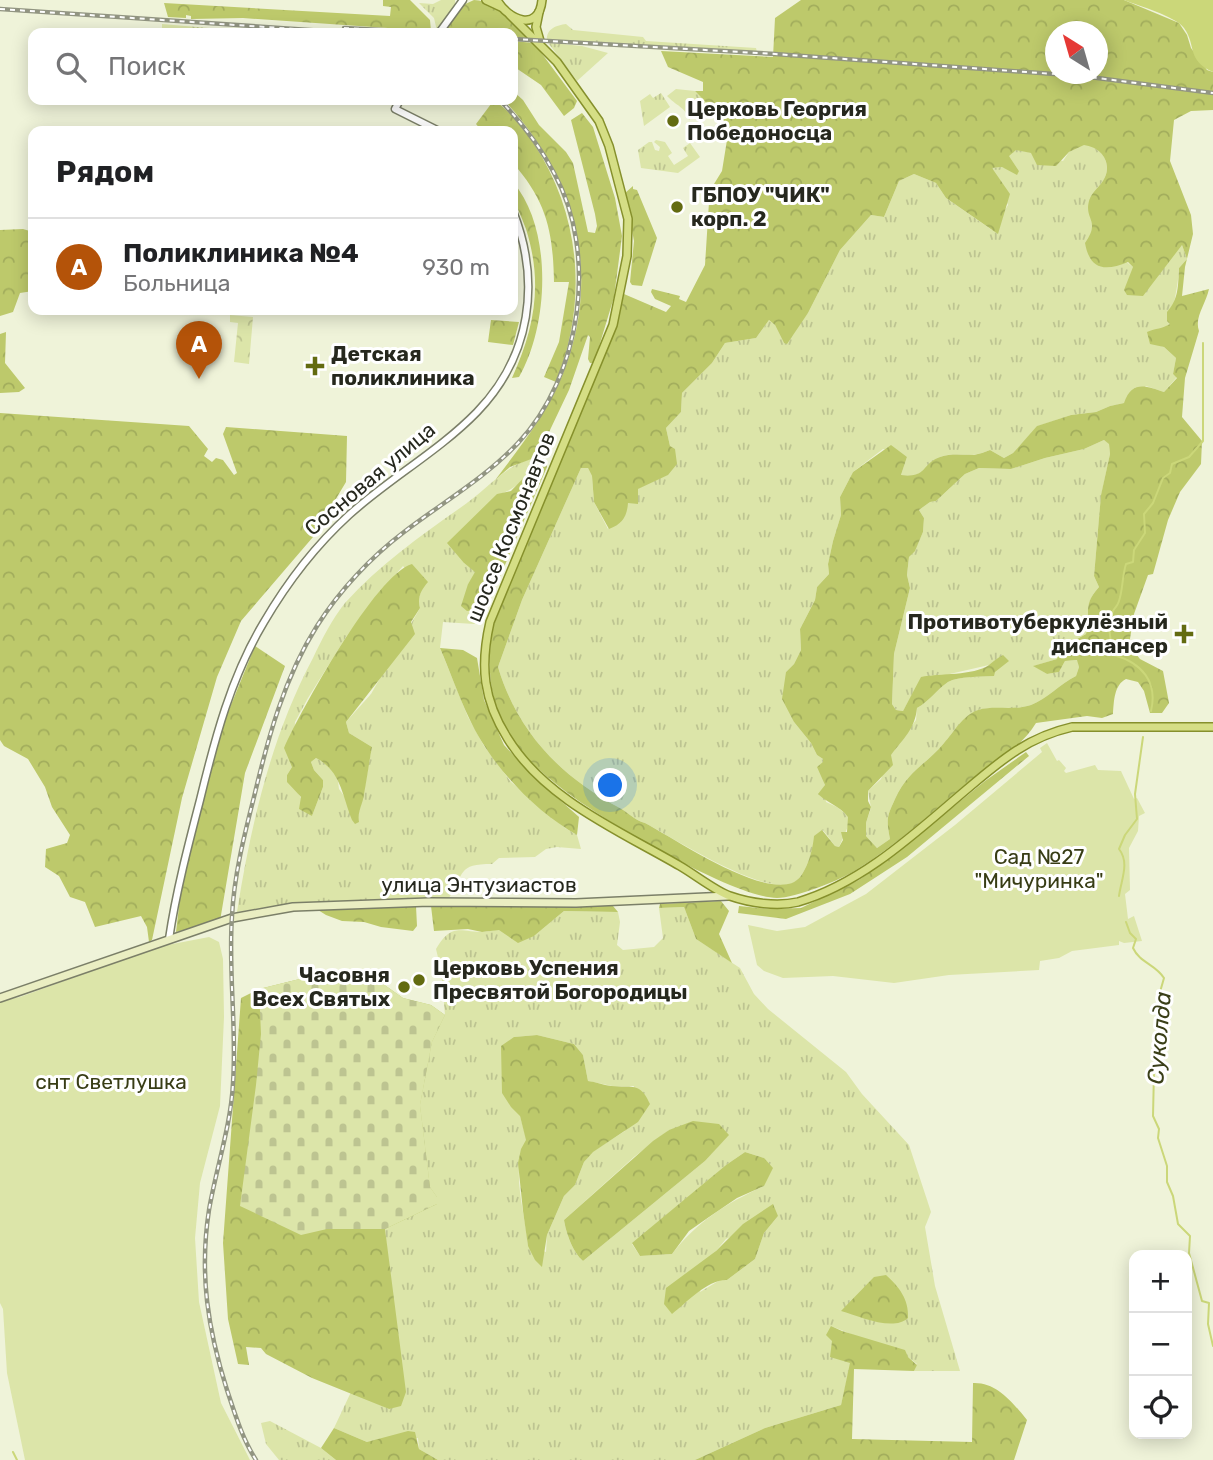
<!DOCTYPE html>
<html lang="ru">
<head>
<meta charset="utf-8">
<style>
	body { margin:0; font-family:Rubik,sans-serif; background:#f6f6f6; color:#202124 }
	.controls { position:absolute; right:21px; bottom:21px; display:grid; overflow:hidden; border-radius:14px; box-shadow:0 4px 18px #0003 }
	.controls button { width:63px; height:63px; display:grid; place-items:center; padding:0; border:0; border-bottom:2px solid #e0e0e0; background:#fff; color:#202124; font:35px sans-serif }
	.compass { position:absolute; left:1045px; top:21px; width:63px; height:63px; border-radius:50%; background:#fff; box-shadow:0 4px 18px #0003; rotate:323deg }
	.you { position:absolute; left:611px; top:786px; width:24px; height:24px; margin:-18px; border:5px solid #fff; border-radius:50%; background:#1a73e8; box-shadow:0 0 0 10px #1a73e833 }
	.badge { display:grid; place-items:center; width:46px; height:46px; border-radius:50%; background:#b45309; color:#fff; font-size:23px; font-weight:700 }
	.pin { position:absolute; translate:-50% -58px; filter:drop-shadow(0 2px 4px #0008) }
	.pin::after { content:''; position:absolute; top:37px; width:24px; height:21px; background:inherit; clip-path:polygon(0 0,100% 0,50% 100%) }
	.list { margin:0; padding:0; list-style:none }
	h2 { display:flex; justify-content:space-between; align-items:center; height:91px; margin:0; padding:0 28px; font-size:30px }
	h2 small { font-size:23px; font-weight:400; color:#757577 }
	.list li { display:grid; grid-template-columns:46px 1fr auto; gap:21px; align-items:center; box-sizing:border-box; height:98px; padding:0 28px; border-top:2px solid #e0e0e0 }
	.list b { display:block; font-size:26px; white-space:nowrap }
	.list p { margin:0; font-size:23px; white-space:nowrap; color:#757577 }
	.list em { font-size:23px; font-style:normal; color:#757577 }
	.icon { flex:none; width:38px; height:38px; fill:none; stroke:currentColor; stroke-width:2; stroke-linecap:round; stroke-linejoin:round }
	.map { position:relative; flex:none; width:1213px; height:1460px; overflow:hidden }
	.search { position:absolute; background:#fff; box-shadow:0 4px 18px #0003; left:28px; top:28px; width:490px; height:77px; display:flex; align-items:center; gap:18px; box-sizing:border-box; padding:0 24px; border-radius:14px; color:#757577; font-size:26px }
	.panel { position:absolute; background:#fff; box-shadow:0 4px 18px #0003; left:28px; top:126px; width:490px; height:189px; border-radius:14px }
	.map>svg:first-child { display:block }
	.grass { fill:url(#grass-tufts); fill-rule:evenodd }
	.forest { fill:url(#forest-crowns); fill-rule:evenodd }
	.cemetery { fill:url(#cemetery-stones) }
	.park { fill:url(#park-crowns) }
	.garden { fill:#dce5a9 }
	.water { fill:#cbd779 }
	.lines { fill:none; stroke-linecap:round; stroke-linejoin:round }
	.stream { stroke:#cbd779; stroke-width:2 }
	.tertiary-casing { stroke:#7b7f68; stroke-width:9 }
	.secondary-casing { stroke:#7b7f68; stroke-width:10 }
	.primary-casing { stroke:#86902c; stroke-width:10 }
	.tertiary { stroke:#fff; stroke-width:6 }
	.secondary { stroke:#eaeec2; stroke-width:7 }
	.primary { stroke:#d5de85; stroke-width:7 }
	.rail-casing { stroke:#929582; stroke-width:4.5 }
	.rail { stroke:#fff; stroke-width:2; stroke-dasharray:5; stroke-linecap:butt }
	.poi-dot { fill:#636b11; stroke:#fff; stroke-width:2.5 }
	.labels { text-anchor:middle; stroke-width:6; stroke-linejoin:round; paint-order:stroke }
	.poi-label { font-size:21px; font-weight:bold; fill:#26281e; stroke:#fff; text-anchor:start }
	.street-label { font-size:21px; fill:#26281e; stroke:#fff }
	.park-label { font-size:21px; fill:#383d15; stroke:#fff }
	.water-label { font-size:23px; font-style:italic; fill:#3a3f18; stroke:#fff }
</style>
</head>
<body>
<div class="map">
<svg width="1213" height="1460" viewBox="0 0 1213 1460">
	<defs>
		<pattern id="grass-tufts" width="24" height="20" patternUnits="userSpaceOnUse" patternTransform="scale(1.75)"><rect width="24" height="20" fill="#dce5a9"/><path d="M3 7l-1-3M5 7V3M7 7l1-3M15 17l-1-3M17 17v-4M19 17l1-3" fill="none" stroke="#bdc491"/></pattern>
		<pattern id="forest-crowns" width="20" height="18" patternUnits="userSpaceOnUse" patternTransform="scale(1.75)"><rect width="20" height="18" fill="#bdc96b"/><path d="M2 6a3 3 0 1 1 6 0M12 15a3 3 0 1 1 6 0" fill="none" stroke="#a2ad5c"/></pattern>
		<pattern id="cemetery-stones" width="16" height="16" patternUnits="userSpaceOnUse" patternTransform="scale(1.75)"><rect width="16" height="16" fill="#dce5a9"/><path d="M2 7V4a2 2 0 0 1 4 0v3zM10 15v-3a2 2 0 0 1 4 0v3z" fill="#bdc491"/></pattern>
		<pattern id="park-crowns" width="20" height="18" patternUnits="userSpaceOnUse" patternTransform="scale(1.75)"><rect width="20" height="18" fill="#dce5a9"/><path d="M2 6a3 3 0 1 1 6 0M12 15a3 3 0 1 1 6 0" fill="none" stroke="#bdc491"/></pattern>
	</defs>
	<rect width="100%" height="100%" fill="#eff3d9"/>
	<g class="grass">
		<path d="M441 0H455V4L437 31 434 18 419 3 433 4Z"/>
		<path d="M162 24 269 33H162Z"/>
		<path d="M566 24 573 30 643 37 646 41 756 48 757 52 547 40C546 29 557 25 566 24Z"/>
		<path d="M551 43 582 46 608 53 577 81 549 44Z"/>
		<path d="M676 89 695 91 717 114 713 117 709 112 705 115 700 109 689 120C687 108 675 105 667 96Z"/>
		<path d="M661 93 670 107 644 126 640 101 650 94 653 98Z"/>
		<path d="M656 140 665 142 672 153 668 156 674 165 688 156 683 148 690 143 700 157 678 173 641 168 638 150 649 142H652L655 150 659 151 660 147 654 142Z"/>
		<path d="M1084 144C1100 147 1112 161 1105 177 1102 184 1096 187 1094 196 1093 202 1089 212 1091 218 1092 225 1093 226 1091 234L1133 267 1182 245 1187 259 1179 268C1178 288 1173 304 1171 324L1161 330 1158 345 1164 347 1176 358 1173 374 1177 377 1164 392 1146 386 1124 403 1110 406 1096 412 1071 415 1038 426 1013 453 1004 458 990 450C985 452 979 454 973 455 963 455 950 453 940 457 921 465 930 478 901 475L907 457 883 449 853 472 840 497 841 515 833 541 828 564 829 574 817 587 815 600 800 629 801 650 794 664 786 672 794 722 811 743 817 755 823 759 826 802 837 807 848 816 849 824 839 847 835 846 823 830C809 844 812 867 796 881 772 902 670 836 645 823 634 820 628 812 618 807 560 776 517 731 498 667L522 600 581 468H588L592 476 594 502 608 529 637 489 667 475 670 446 666 428 681 412 682 393 712 363 725 343 756 338 769 320 775 325 784 343 808 313 840 250 871 215 884 217 899 181 914 174 936 183 946 198 992 230 1008 205 991 168 1002 167 1019 171 1008 155 1016 149 1063 161 1069 152Z"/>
		<path d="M1104 440 1109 443 1110 454 1101 496 1094 576 1099 587C1081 607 1092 613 1086 634L1059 649 1057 659 1034 666 1047 674 1059 672 1065 661 1078 660 1079 667 1076 676C1060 684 1047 699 1031 705 1013 711 991 706 978 710 963 716 954 732 944 743 926 765 908 770 895 799 887 817 886 818 890 839L877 848 866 836V823L871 808 868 791 881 779 890 755 916 720 917 708C930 701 936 690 948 682 959 676 980 677 993 676L989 665 941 676 931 675 916 688 903 711 896 710 892 704 894 654 910 588 907 575 909 557 915 550 923 532 924 518 919 510 930 502 936 501 965 474 979 468 1011 469 1045 458 1084 449Z"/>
		<path d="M534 458C530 477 515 490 497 495L464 563 476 572 468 584 480 611 486 609 485 618 474 624 443 622 440 648 468 717 484 746 511 782 565 828 577 835 581 849 557 847 546 849 535 857 499 858 492 864C457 864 465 873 449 898L293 903 237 912C251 824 271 737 313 658 322 639 332 619 345 603 379 565 419 537 460 508 486 491 504 465 534 458ZM403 566 422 588 418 601 420 608 371 694 346 722 349 733 372 747C367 770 365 793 358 815L339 789 337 774 327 764 316 758 311 762 314 770 323 780V787L312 816 287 775 292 767 295 722 308 698 346 637 380 592Z"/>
		<path d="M684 907 696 939 740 968 754 994 768 1009 846 1072 862 1094 909 1145 931 1212 925 1227 935 1286 960 1371H914L917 1364 908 1357 831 1326 832 1341 851 1362 841 1405 765 1428 695 1460H438L419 1449 418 1438 367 1442 334 1428 351 1392 389 1409 388 1266 385 1229 437 1197 430 1187 420 1105 432 1042 445 1015 441 970 436 949C452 922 460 932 484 932 489 932 495 929 500 930 511 930 523 934 534 936L564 911 618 912 620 922 617 945 623 950 654 947 663 938 659 908ZM537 1035 574 1044 583 1055 588 1081 612 1086H634L625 1131 592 1152 584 1162 575 1185 564 1196 547 1235 546 1252 528 1246C526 1215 509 1168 527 1141L520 1116 514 1037ZM669 1130 728 1135 705 1161 583 1261C573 1253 566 1233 564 1220L634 1157ZM745 1152 764 1158V1186C725 1204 698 1221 672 1254L640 1256 632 1244 726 1165ZM778 1216 764 1233 755 1259 727 1280H720L700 1292 716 1251 726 1239Z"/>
		<path d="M270 1421 321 1448 336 1460H279L266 1444 261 1423Z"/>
	</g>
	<g class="forest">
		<path d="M383 0H410L430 20 431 31 243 18 191 19V16L186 15V18L168 17 164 3 390 16 391 7 383 6Z"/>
		<path d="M474 0C496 1 515 23 528 40L513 38V33L445 32 461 6Z"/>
		<path d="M801 0H1124L1179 23 1187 35 1191 48 1207 70 1213 72V110L1191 111 1174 120 1170 161 1191 215 1193 234 1185 267 1182 296 1209 289C1206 304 1194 317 1199 331L1185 378 1182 417 1202 441 1201 464 1180 492 1168 520 1153 574 1148 575 1134 614 1129 645 1140 659 1163 671 1169 703 1162 713H1150L1144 691 1138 682 1126 679C1114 685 1114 701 1113 714L1102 718 1087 716 1036 723C1022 747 998 758 977 775 937 807 900 843 856 870 841 880 795 898 777 898 732 897 607 822 569 794 551 781 524 758 512 739 489 704 486 666 493 627L620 311 624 294 666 312 671 306 655 299 651 292 652 289 680 296 679 299 686 302 705 265 709 202 714 184 722 171 727 140 720 124 724 121 695 91H703V82L668 67 661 51 773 57 775 18ZM1056 32H1098V74H1056ZM1084 145C1100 147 1112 161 1105 177 1101 186 1092 191 1089 201 1084 220 1101 220 1085 243 1090 271 1106 271 1128 262L1133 267 1124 290 1127 295 1143 296 1182 245 1187 259 1179 268C1178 285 1179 299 1167 312V321L1170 324C1162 329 1156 328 1147 332L1150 344 1164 347 1176 358 1173 374 1177 378 1164 392C1146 386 1132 380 1124 403L1110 406 1096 412 1071 415 1037 426 1013 453 1004 458 990 450C985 452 979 454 974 455 963 455 951 453 940 457 921 464 928 478 901 475L907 457 891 445 853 472 840 497 841 515 833 541 828 564 829 574 817 587 815 600 800 629 801 650 794 664 786 672 782 699 794 722 811 743 817 755 823 759V762L817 767 825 785 818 794C827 803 840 806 848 817L847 832H841L843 840 839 847 835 846 822 830 814 836C813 849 806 878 792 883 757 895 677 840 645 823 634 820 628 812 618 807 560 776 517 731 498 667L522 600 581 468H588L592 476 594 502 609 529C622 524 627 517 628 503L638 504V489L668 475 677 464 675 449 670 446 666 428 681 412 682 393 712 363 725 343 756 338 769 320 775 325 784 343 787 344 808 313 840 250 871 215 884 217 899 181 914 174 936 183 946 198 998 234 1010 194 992 168 1002 167 1017 175 1019 171 1009 156 1016 150 1031 153 1037 165 1056 166 1069 152ZM1104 440 1109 444 1110 454 1101 495 1094 576 1099 587C1081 607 1092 612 1086 634L1059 649 1057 659 1033 666 1047 674 1059 672 1065 661 1077 660 1079 667 1076 676C1060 684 1047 699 1031 705 1013 711 994 705 978 710 963 715 954 732 944 743 926 765 908 770 895 799 887 817 886 818 890 839L877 848 866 836V823L871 807 868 801V791L893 765 891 755C903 739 915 729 917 708 930 701 936 690 948 682 959 676 980 677 994 676L995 672 1009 661 1003 655C997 658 993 662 989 665 973 676 940 673 921 677L903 711 896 710 892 704 894 654 910 588 907 575 909 557 915 551 923 532 924 518 919 510 930 502 936 501 965 474 979 468 1011 469 1045 458 1084 449Z"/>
		<path d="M513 41 534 43 577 101 574 108 564 116 541 85 513 66Z"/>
		<path d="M513 91 523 100 539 125 566 152 573 163 588 232 595 233 597 226 595 214 571 120 582 113 593 127 615 198 622 236 614 297 594 363H590L588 359 590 337 588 335 569 390 541 449 547 467 486 609 467 611 461 606 468 584 475 572 464 563 447 543 497 494 511 491 532 469 534 458 510 467 496 479C520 447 547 413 562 376 603 275 576 178 504 100H513Z"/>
		<path d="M494 100C511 112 523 127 534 144 581 215 588 303 556 382L544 377 559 342 569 282H554C553 232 547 202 513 163V131H482L476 124Z"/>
		<path d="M513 182C553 229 549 325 519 377L512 378C535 327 543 283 526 229 519 209 513 204 513 182Z"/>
		<path d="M633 186V189L637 190 657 238 642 286 632 285 630 282 634 241 625 193Z"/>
		<path d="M23 229 33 232V291L20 293 13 312 0 316V230Z"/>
		<path d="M491 320 519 322 513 345 488 342Z"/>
		<path d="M6 332 5 363 25 388 19 392 0 393V334Z"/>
		<path d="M0 413 189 426 208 449 204 456 212 462 216 458 223 460 234 475 237 473 223 434 226 427 347 436 346 482 313 537 241 621 217 677 182 798 152 940 149 942 147 927 141 916 95 927 85 902 70 897 59 876 45 867 46 849 67 843 70 835 52 807 45 787 28 759 4 746 0 740Z"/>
		<path d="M412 564 428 582C421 590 417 598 420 608L411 622 415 634 346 722 349 733 372 747C369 763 367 778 364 794 363 804 357 812 359 822L355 824 352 820C342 795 341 771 316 758L311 762 314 770 323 780V787L312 816 299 809 301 797 287 782V775L292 767 284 748C301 710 376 574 412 564Z"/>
		<path d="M255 646 285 666 245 773 220 921 176 932 182 881 222 727Z"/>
		<path d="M440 648 463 650 477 658 484 700 504 745 534 777 579 817 577 835C533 810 490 764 469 718 458 695 450 671 440 648Z"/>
		<path d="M1026 752 1029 756 907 857 850 894 786 919 738 913 739 906 769 909 801 908 859 880 903 848 985 781Z"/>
		<path d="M721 901 729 911 719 934 732 963 696 939 684 907 659 908 660 904Z"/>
		<path d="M416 906 417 926 413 931 381 927 364 922 342 921 326 915 318 910Z"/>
		<path d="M431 906H613L618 912 564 911 534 936 518 943 499 930 482 932 468 929 434 931Z"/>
		<path d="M332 971 355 973 376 979 403 998 431 1005 445 1015 432 1042 420 1105 430 1187 437 1197V1204L385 1229 406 1392 401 1406 389 1409 312 1378 266 1354 261 1348 246 1347 249 1365 238 1364 228 1319 223 1243 241 998 259 989Z"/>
		<path d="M537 1035 574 1044 583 1055 588 1081C596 1082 603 1085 611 1086 631 1088 640 1081 650 1104L638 1122 593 1152 584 1162 575 1185 564 1196 547 1235 542 1267 535 1260 528 1246 523 1211 518 1163 521 1149 526 1140 520 1116 511 1107 502 1093 501 1046 514 1037Z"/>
		<path d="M693 1121 719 1124 729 1135 705 1161 583 1261C573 1253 566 1233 564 1220L653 1141 669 1130Z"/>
		<path d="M745 1152 764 1158 773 1168 764 1186 737 1198 709 1217 689 1231 672 1254 640 1256 632 1243 726 1165Z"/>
		<path d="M773 1204 778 1216 764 1233 755 1259 727 1280C708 1279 686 1303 672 1314L664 1304 666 1288 716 1251 743 1224Z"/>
		<path d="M886 1275C899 1287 909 1299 908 1318 893 1332 859 1316 841 1311L874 1277Z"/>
		<path d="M831 1326 842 1331 905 1350 908 1357 917 1365 914 1371 854 1369 852 1439 972 1442 973 1383C997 1382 1013 1403 1027 1420L1014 1460H695L765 1428 841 1405 850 1363 830 1357 832 1341 826 1335Z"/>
		<path d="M334 1428 367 1442 408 1431 415 1432 419 1449 438 1460H336L321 1448Z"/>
	</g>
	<path class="cemetery" d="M332 971 355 973 376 979 403 998 431 1005 445 1015 432 1042 420 1105 430 1187 437 1197V1204L385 1229H327L301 1235 240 1206 256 1085 261 1034 259 989Z"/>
	<path class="park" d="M230 315 253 317 249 364 234 362 238 323 230 322Z"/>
	<g class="garden">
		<path d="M1047 743 1057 761 1059 760 1066 768 1064 771 1066 773 1095 765 1098 770 1121 771 1134 799 1137 798 1145 813 1139 816 1138 831 1129 848 1130 890 1125 894 1128 919 1134 916 1142 941 1124 943 1119 941V945L1072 951 1059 958 1040 961 1039 970 949 975 894 983 833 976 783 978 764 971 757 965 748 925 777 931 805 927 866 894 955 825 1042 752 1040 748Z"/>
		<path d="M209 937 219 942 223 959 224 1017 220 1106 200 1183 195 1238 199 1302 221 1403 250 1460H25L7 1373 3 1309 0 1303V1001L20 997 157 947Z"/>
	</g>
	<path class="water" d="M1124 0H1213V72C1186 60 1197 46 1184 28 1175 16 1139 6 1124 0Z"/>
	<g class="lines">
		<g class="stream">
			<path d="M1151 711C1158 682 1142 663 1114 655 1110 643 1107 623 1113 611 1116 606 1117 607 1119 601 1123 589 1122 577 1126 564L1133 562 1134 550 1145 533 1144 514 1153 503 1163 478 1170 473 1172 464 1189 457 1203 441V343"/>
			<path d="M1119 896C1121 880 1130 863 1119 849L1125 835 1137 819 1135 794 1143 737"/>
			<path d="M1126 922 1130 933 1136 939 1133 948C1140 963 1155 964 1164 978L1160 992 1162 1004 1160 1022 1157 1028 1160 1050 1154 1071 1153 1116 1159 1129 1158 1138 1167 1166V1182L1173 1196 1178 1224 1190 1236 1189 1253 1202 1301 1209 1303 1208 1324 1213 1346"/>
			<path d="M13 1452 17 1460"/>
		</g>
		<defs>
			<g id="tertiary">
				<path d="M439 33 463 0"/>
				<path d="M400 100 395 109 439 131"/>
				<path d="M169 939C176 892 188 846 200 800 215 738 231 677 264 622 288 581 315 546 349 515 390 478 439 451 477 412 531 356 541 282 513 211"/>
			</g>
			<path id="secondary" d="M0 998 232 918 293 907 429 902 576 903 728 896"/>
			<g id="primary">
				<path d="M486 0 501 7"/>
				<path d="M497 0C508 20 539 33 542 0"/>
				<path d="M539 12 536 27 540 41"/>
				<path d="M510 15 557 62 599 121 609 146 628 219 627 256 613 325 490 622C480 666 483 700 508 739 546 800 620 831 680 866 694 874 717 892 730 896 750 903 777 907 798 902 860 884 912 836 960 795 997 764 1024 738 1072 727H1213"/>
			</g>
		</defs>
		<use href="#tertiary" class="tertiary-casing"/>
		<use href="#secondary" class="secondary-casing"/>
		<use href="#primary" class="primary-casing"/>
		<use href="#tertiary" class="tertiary"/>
		<use href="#secondary" class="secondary"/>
		<use href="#primary" class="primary"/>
		<defs>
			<g id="rail">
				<path d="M0 9 354 33"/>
				<path d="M344 28 435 33"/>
				<path d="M513 39 775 54 1082 76 1213 93"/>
				<path d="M256 1460C242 1438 235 1414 227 1390 208 1330 199 1274 209 1210 216 1169 231 1125 233 1083 237 1028 228 972 232 916 234 876 244 836 254 797 268 738 284 678 317 626 339 591 371 557 404 532 443 502 484 479 518 443 581 376 599 255 554 173 540 146 521 122 500 100"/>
			</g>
		</defs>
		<use href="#rail" class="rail-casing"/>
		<use href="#rail" class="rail"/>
	</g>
	<g class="poi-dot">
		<circle cx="673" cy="121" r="7"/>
		<circle cx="677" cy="207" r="7"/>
		<path d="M311.5 355.5h7v7h7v7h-7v7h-7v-7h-7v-7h7z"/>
		<path d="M1180.5 623.5h7v7h7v7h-7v7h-7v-7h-7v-7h7z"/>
		<circle cx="419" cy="980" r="7"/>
		<circle cx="404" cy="987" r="7"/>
	</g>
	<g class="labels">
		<g class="poi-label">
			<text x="687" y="116">Церковь Георгия<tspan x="687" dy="24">Победоносца</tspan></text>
			<text x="691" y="202">ГБПОУ "ЧИК"<tspan x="691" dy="24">корп. 2</tspan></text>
			<text x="331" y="361">Детская<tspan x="331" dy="24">поликлиника</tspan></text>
			<text x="1168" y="629" text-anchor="end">Противотуберкулёзный<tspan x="1168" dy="24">диспансер</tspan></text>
			<text x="433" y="975">Церковь Успения<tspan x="433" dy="24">Пресвятой Богородицы</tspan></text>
			<text x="390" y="982" text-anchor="end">Часовня<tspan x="390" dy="24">Всех Святых</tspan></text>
		</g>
		<g class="street-label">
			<text transform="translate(370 479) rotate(-40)" y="7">Сосновая улица</text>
			<text transform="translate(511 527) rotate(-68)" y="7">шоссе Космонавтов</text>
			<text x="479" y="892">улица Энтузиастов</text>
		</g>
		<g class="park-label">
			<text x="1039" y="864">Сад №27<tspan x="1039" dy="24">"Мичуринка"</tspan></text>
			<text x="111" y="1089">снт Светлушка</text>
		</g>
		<g class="water-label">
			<text transform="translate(1159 1038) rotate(-85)" y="8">Суколда</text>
		</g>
	</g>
</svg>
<div class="controls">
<button>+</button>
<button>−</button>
<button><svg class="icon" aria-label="locate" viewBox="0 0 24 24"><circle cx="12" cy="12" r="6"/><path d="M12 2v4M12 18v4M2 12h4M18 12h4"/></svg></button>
</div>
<svg class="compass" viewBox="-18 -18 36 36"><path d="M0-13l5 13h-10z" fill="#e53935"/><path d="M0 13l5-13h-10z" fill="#757577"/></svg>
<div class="you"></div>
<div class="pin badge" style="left:199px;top:379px">A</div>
<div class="search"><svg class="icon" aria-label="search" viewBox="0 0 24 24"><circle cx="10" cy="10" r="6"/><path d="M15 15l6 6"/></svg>Поиск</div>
<section class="panel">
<h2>Рядом<small></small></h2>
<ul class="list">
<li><span class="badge">A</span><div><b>Поликлиника №4</b><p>Больница</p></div><em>930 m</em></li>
</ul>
</section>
</div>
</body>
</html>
